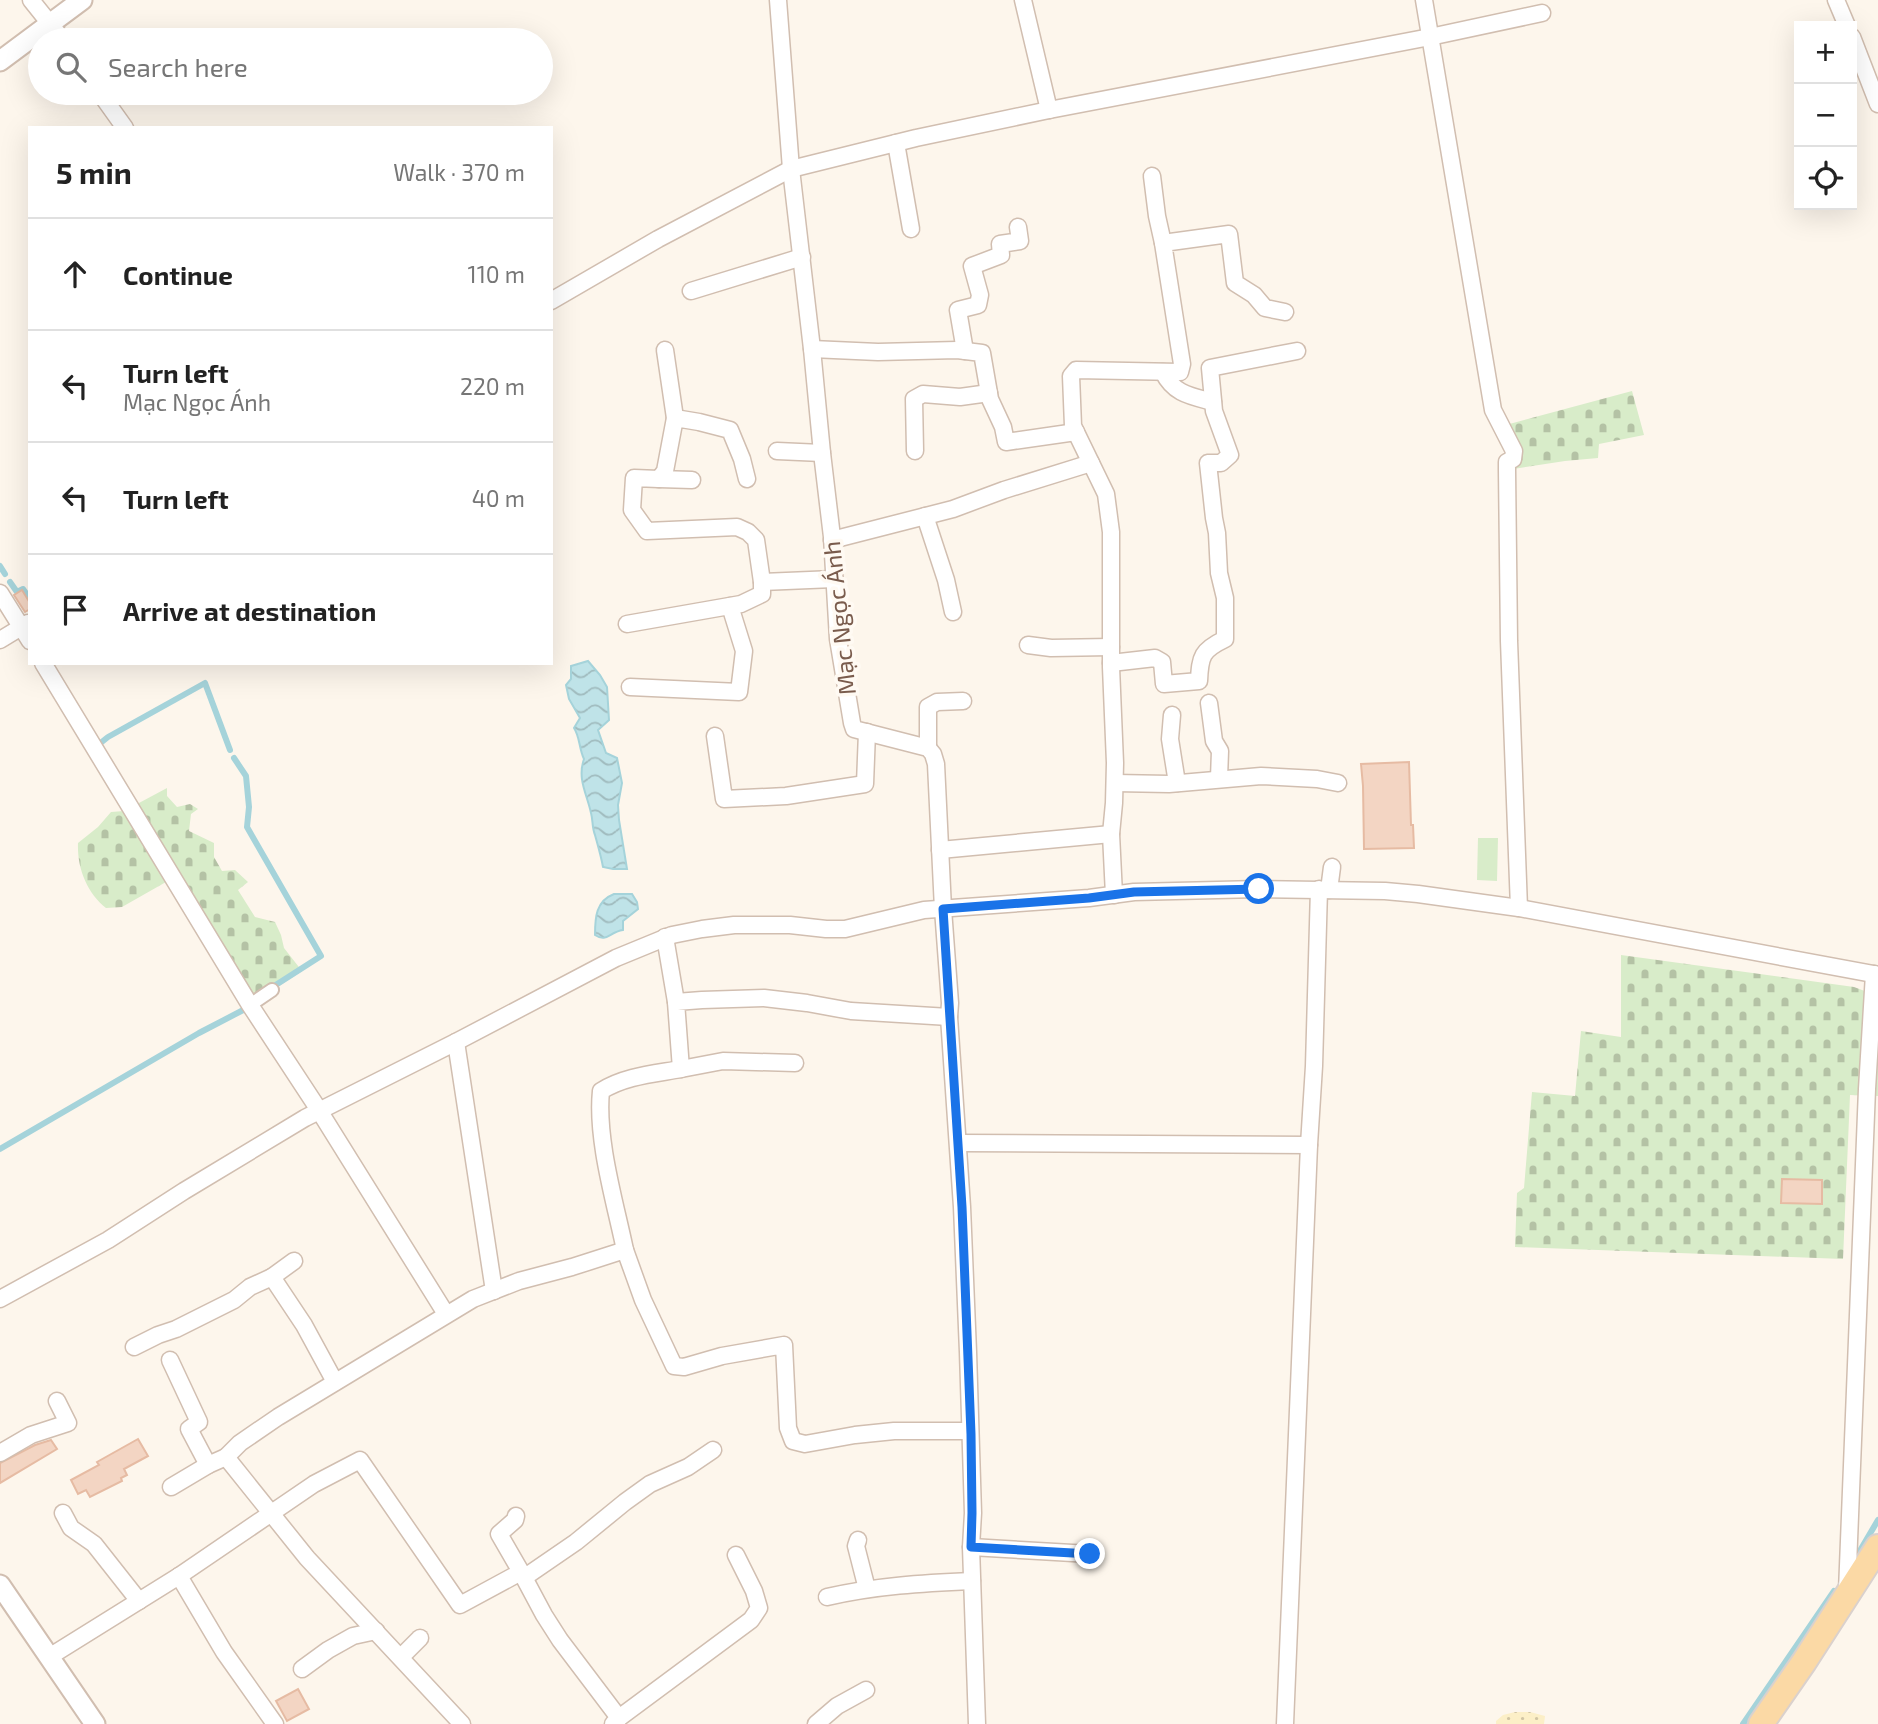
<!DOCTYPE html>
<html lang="en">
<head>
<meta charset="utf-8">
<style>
	body { margin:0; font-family:"Exo 2",sans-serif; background:#f6f6f6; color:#222 }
	.controls { position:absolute; right:21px; top:21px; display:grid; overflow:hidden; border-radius:0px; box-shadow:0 7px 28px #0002 }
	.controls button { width:63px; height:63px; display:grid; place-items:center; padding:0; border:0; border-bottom:2px solid #e0e0e0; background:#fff; color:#222; font:35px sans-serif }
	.stop { position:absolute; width:21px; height:21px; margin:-16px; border:5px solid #1a73e8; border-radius:50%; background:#fff }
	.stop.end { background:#1a73e8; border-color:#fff; box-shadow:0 2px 7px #0008 }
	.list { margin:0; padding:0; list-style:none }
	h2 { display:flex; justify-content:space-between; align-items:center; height:91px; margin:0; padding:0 28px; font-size:30px }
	h2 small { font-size:23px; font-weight:400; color:#767676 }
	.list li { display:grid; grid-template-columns:46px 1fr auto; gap:21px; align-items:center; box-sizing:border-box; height:112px; padding:0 28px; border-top:2px solid #e0e0e0 }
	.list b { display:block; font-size:26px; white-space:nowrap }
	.list p { margin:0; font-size:23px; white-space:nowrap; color:#767676 }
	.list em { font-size:23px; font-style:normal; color:#767676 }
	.icon { flex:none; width:38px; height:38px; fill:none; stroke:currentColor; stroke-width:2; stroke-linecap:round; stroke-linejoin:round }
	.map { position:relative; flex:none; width:1878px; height:1724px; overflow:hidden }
	.search { position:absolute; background:#fff; box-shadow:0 7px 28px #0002; left:28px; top:28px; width:525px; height:77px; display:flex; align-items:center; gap:18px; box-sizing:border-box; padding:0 24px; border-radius:38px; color:#767676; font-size:26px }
	.panel { position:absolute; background:#fff; box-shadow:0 7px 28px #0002; left:28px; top:126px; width:525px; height:539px; border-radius:0px }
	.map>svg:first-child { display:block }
	.grass { fill:#d8ecc9 }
	.sand { fill:url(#sand-dots) }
	.cemetery { fill:url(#cemetery-stones) }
	.water { fill:url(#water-waves); stroke:#a5d3da; stroke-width:2 }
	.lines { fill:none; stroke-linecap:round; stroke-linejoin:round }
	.stream { stroke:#a5d3da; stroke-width:6 }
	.building { fill:#f3d5c3; stroke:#e6bba3; stroke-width:2 }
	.pedestrian-casing { stroke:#d1beb0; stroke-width:16 }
	.minor-casing { stroke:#d1beb0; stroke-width:19 }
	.tertiary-casing { stroke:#d1beb0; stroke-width:23 }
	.primary-casing { stroke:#dad1cd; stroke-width:28 }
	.pedestrian { stroke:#fff; stroke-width:12 }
	.minor { stroke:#fff; stroke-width:16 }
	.tertiary { stroke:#fff; stroke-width:19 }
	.primary { stroke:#fbd9a5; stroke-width:24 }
	.route { stroke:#1a73e8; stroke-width:9 }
	.labels { text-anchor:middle; stroke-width:7; stroke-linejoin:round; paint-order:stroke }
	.street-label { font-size:24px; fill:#7a5c4d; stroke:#fffaf3 }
</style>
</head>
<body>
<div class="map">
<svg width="1878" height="1724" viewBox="0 0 1878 1724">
	<defs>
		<pattern id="sand-dots" width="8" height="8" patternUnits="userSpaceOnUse" patternTransform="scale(1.75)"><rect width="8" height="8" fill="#fcefc7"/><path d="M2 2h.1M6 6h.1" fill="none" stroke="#d1c5a4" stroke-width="1.8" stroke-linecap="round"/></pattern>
		<pattern id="cemetery-stones" width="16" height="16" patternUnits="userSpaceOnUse" patternTransform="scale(1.75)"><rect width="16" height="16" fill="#d8ecc9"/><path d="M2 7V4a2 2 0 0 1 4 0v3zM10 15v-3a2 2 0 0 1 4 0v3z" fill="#b4c2a5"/></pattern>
		<pattern id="water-waves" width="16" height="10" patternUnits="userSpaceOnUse" patternTransform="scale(1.75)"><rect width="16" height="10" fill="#bfe3e8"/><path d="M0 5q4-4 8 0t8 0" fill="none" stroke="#a0bbbe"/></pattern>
	</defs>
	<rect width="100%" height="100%" fill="#fdf6ec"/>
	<path class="grass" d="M1478 838H1498L1497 881 1477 880Z"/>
	<path class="sand" d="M1515 1712H1530L1545 1716 1544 1724H1496V1721L1503 1715Z"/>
	<g class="cemetery">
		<path d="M1632 391 1644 435 1599 444 1598 458 1565 461 1507 470 1505 453 1509 448 1502 426Z"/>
		<path d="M167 788V796L177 807 190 804 198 809 191 814 189 831 214 843V857L222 871 235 870 248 882 238 890 255 917 275 922 281 935 284 948 302 971 250 1005 173 878 122 907 106 908C87 893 77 868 78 843L98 827 111 812 124 811Z"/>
		<path d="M1621 955 1854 987 1878 996V1096L1850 1095 1843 1259 1515 1247 1517 1193 1524 1188 1532 1092 1575 1096 1581 1031 1621 1037Z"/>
	</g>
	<g class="water">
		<path d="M588 661 600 675 607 687 609 720 598 730 606 753 617 758 622 783 618 805 619 820 627 869H613L603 867C601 856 598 846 595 835 592 828 593 820 591 813 587 794 577 779 584 759 579 749 580 737 574 728L580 718 569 699 566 685 571 679V666Z"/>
		<path d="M614 894H632L637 902 638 909 623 921V930C609 932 607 943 595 935 595 917 596 901 614 894Z"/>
	</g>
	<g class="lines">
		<g class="stream">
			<path d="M0 566 5 574"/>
			<path d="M10 582 17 592 23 589 30 599"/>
			<path d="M98 745 108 737 205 683 230 750"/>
			<path d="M234 758 246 776 249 807 247 827 321 956 271 988"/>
			<path d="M0 1149 199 1033 249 1007"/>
			<path d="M1858 1554 1878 1520"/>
			<path d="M1743 1724 1834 1591"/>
		</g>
	</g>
	<g class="building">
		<path d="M22 590 30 603V609L25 612 14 595Z"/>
		<path d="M1409 762 1411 825H1413L1414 848 1364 849 1363 786 1361 764Z"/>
		<path d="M1782 1179 1822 1180V1204L1781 1203Z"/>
		<path d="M138 1439 148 1456 124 1469 127 1475 121 1478 122 1481 90 1497 86 1490 78 1494 71 1480 99 1465 97 1462Z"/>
		<path d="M51 1440 57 1449 0 1483V1463L35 1445Z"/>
		<path d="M298 1689 309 1709 287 1721 276 1701Z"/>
	</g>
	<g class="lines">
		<defs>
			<path id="pedestrian" d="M250 1005 272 990"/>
			<g id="minor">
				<path d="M31 0 63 40"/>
				<path d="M778 0 791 169 812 349 822 453 832 537 838 639 852 723 854 729 928 748 933 754 936 764 943 909 950 1003 949 1017 962 1207 968 1352 973 1513 971 1547 977 1724"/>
				<path d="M1023 0 1049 110"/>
				<path d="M1424 0 1493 410 1514 451 1513 459 1507 462V470L1509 641 1519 908"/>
				<path d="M1836 0 1847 26"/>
				<path d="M1852 37 1878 104"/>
				<path d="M100 93 125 128"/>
				<path d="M896 143 911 229"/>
				<path d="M1152 176 1157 216 1163 243"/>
				<path d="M691 291 802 257"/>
				<path d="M551 301 658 239 791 169 916 138 1049 110 1430 37 1542 13"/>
				<path d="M812 349 878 352 957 350 982 353 990 399 1003 427 1006 442 1076 432"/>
				<path d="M665 350 675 418"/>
				<path d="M965 351 958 310 978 305 980 295 972 266 1001 255 1000 244 1020 241 1018 227"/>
				<path d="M1163 372C1174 394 1190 396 1213 402"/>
				<path d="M777 451 822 453"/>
				<path d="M915 451 914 399 923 394 960 397 989 393"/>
				<path d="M659 479 692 480"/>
				<path d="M747 479 742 459 730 430 699 422 675 418 665 471 659 479 634 478 632 510 647 531 737 527 748 532 756 540 762 582 834 579"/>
				<path d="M925 516 946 580 953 612"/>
				<path d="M832 540 953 509 1004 490 1091 463"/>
				<path d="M0 593 30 641"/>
				<path d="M627 624 741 604 762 594V582"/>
				<path d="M0 640 28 623"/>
				<path d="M1028 645 1051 648 1111 647"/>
				<path d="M43 663 250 1005 315 1104 446 1314"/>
				<path d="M1111 663 1155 658 1162 662 1164 684 1199 681C1200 656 1202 650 1225 639V598L1219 573 1217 533 1214 518 1208 463H1221L1230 455 1214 411 1210 368 1297 351"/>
				<path d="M630 687 739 692 744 651 730 606"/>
				<path d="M1209 703 1214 741 1220 751 1219 778"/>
				<path d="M1172 715 1170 739 1177 783"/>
				<path d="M715 736 724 799 786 796 865 784 867 732"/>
				<path d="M928 748V707L937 702 963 701"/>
				<path d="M1115 783 1169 784 1261 776 1317 779 1338 783"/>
				<path d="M940 850 1111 834"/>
				<path d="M1329 890 1332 867"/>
				<path d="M1114 895 1111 834 1114 803 1115 763 1111 667V532L1106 494 1073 426 1071 376 1076 370 1180 372 1182 364 1163 243 1229 234 1235 283 1254 295 1265 308 1285 312"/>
				<path d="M665 937 676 1002"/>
				<path d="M456 1042 494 1291"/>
				<path d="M681 1069 723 1061 795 1063"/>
				<path d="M959 1143 1309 1145"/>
				<path d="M625 1250C615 1202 596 1139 601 1091 625 1076 653 1074 681 1069L676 1002 702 1000 764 998 807 1003 851 1011 949 1017"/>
				<path d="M272 1277 294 1261"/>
				<path d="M0 1299 108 1240 184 1191 305 1118 456 1042 616 958 672 935 702 929 734 925H790L826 929H845L924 910 1089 898 1134 892 1259 889 1385 891 1418 894 1519 908 1878 975"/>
				<path d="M134 1347 158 1335 176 1329 234 1300 250 1287 272 1277 304 1325 335 1382"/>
				<path d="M170 1360 199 1422 189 1429 208 1465 226 1457"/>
				<path d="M0 1453 31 1435 68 1423 57 1401"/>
				<path d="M171 1487 208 1465"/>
				<path d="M63 1513 71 1528 94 1544 139 1601"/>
				<path d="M516 1516 515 1520 499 1534 521 1572"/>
				<path d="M858 1540 856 1546 867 1589"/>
				<path d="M971 1547 1090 1554"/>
				<path d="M179 1576 224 1652 275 1724"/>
				<path d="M525 1577 576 1542 625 1502 650 1484 688 1467 713 1450"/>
				<path d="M1847 1591 1867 1089 1874 974"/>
				<path d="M827 1597C875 1586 923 1583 972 1581"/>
				<path d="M49 1657 179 1576 314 1484 360 1460 460 1605 521 1572 544 1615 560 1640 619 1718 613 1724"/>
				<path d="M401 1657 420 1638"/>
				<path d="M302 1669 328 1650 353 1636 376 1631"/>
				<path d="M619 1718 751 1620 759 1608 754 1591 736 1555"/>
				<path d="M462 1724 307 1558 226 1457 240 1443 278 1417 473 1299 519 1281 572 1267 625 1250 643 1300 674 1366 684 1367 722 1356 784 1345 788 1428 793 1441 805 1444 855 1435 894 1431H970"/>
				<path d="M816 1724 837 1706 866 1690"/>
				<path d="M1285 1724 1309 1145 1314 1066 1319 889"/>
			</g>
			<g id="tertiary">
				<path d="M0 61 82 0"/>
				<path d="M0 1585 95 1724"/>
			</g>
			<path id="primary" d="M1761 1724 1804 1662 1878 1547"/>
		</defs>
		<use href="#pedestrian" class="pedestrian-casing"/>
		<use href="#minor" class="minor-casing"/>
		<use href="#tertiary" class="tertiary-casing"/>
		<use href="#primary" class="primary-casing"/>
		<use href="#pedestrian" class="pedestrian"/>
		<use href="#minor" class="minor"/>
		<use href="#tertiary" class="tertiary"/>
		<use href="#primary" class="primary"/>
	</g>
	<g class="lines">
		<path class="route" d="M1090 1554 971 1547 972 1513 971 1434 962 1207 943 909 1089 898 1134 892 1259 889"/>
	</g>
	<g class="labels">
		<g class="street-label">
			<text transform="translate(840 618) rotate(-96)" y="8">Mạc Ngọc Ánh</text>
		</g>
	</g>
</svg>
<div class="controls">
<button>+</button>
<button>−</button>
<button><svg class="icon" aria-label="locate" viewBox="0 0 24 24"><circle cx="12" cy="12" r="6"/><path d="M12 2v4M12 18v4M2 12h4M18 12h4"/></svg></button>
</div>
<div class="stop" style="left:1259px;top:889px"></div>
<div class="stop end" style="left:1090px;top:1554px"></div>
<div class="search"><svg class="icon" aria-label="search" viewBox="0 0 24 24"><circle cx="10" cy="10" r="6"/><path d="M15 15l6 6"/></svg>Search here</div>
<section class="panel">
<h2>5 min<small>Walk · 370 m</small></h2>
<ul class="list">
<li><svg class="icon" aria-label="ahead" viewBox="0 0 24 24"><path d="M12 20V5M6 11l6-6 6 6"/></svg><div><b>Continue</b></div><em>110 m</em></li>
<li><svg class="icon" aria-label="left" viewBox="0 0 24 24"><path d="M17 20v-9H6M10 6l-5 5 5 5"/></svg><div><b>Turn left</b><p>Mạc Ngọc Ánh</p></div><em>220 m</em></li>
<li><svg class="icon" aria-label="left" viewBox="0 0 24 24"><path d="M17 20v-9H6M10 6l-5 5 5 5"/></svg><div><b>Turn left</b></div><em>40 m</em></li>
<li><svg class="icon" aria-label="arrive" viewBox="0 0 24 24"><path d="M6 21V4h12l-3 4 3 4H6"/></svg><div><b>Arrive at destination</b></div></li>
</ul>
</section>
</div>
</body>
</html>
